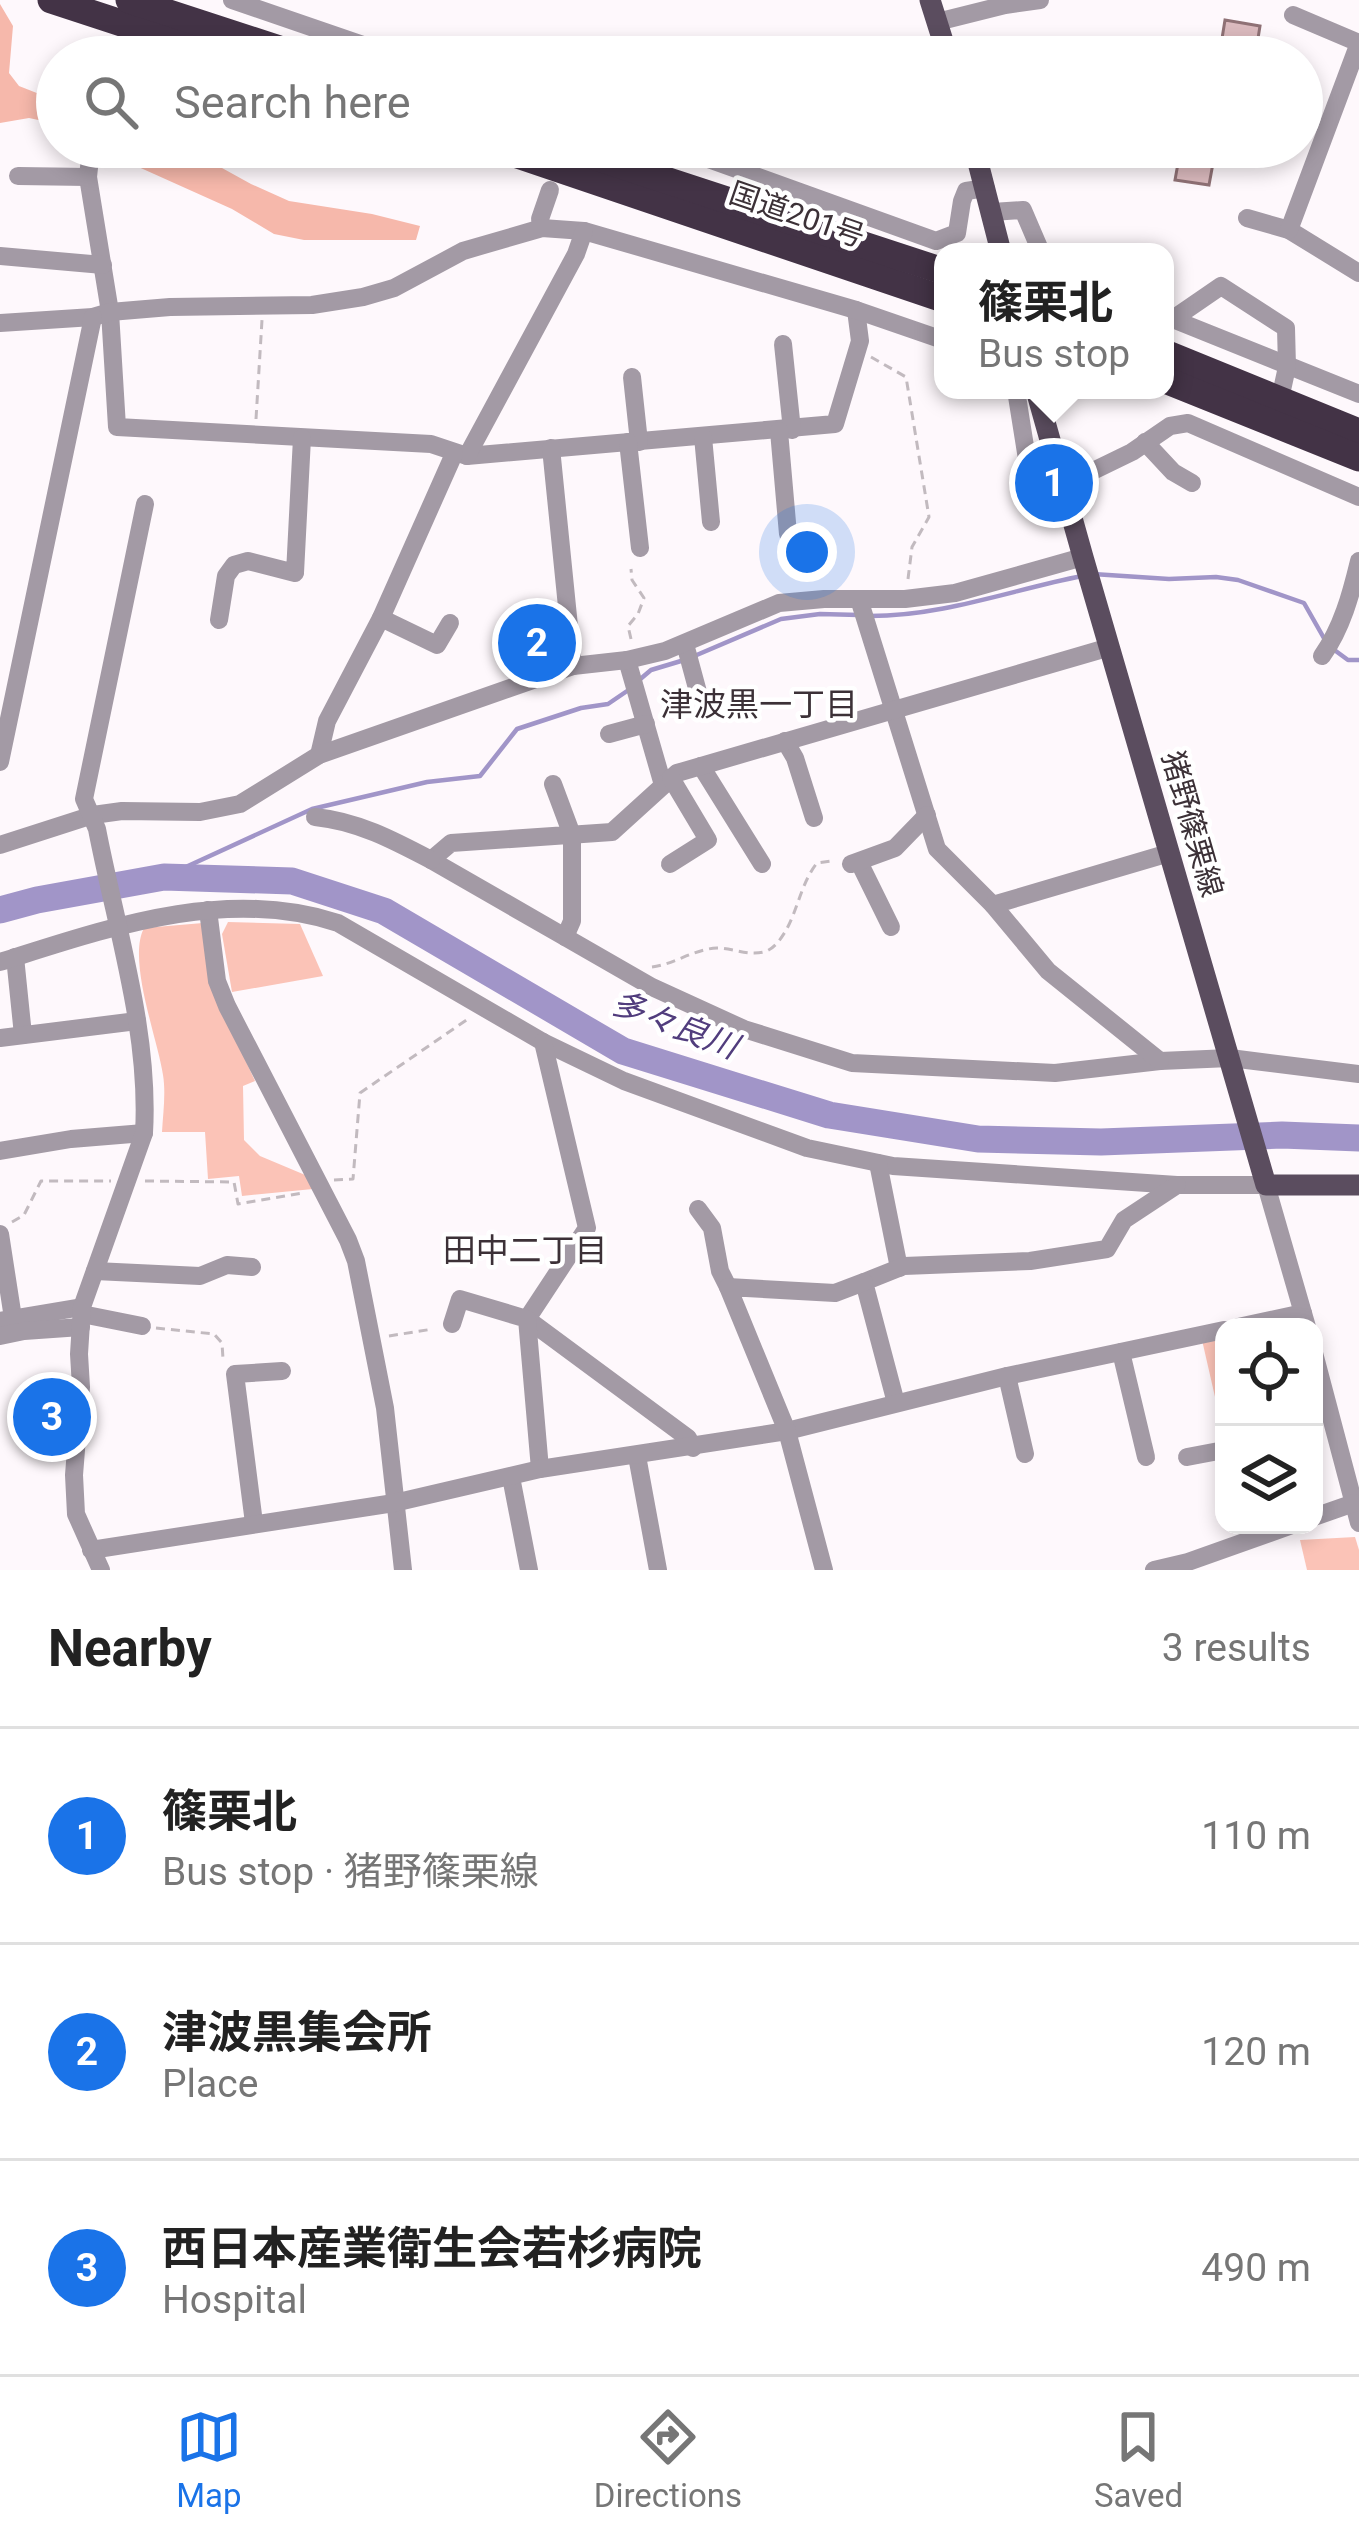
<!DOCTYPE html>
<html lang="en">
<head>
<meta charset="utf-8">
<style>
	body { margin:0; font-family:Roboto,"Noto Sans JP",sans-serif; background:#f2f2f2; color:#222 }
	.controls { position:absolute; right:36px; bottom:36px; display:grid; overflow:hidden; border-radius:24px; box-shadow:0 6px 18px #0003 }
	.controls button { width:108px; height:108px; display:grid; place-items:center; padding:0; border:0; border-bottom:3px solid #e0e0e0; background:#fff; color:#222; font:60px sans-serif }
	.you { position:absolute; left:807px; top:552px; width:42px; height:42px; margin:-30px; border:9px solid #fff; border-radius:50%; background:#1a73e8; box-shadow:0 0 0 18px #1a73e833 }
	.badge { display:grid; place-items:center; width:78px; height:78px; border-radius:50%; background:#1a73e8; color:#fff; font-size:39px; font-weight:700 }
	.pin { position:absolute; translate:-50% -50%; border:6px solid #fff; box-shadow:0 3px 12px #0006 }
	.popup { position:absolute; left:934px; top:243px; width:240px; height:156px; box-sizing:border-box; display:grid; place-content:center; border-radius:24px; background:#fff; filter:drop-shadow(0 3px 9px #0005); font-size:39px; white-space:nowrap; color:#767676 }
	.popup b { font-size:45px; color:#222 }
	.popup::after { content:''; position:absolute; left:50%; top:100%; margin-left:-24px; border:24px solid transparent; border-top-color:#fff }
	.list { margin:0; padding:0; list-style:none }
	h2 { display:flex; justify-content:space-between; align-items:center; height:156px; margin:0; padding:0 48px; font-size:51px }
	h2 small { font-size:39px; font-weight:400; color:#767676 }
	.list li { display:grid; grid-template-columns:78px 1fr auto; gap:36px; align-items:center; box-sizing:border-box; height:216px; padding:0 48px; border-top:3px solid #e0e0e0 }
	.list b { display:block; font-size:45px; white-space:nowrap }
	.list p { margin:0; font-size:39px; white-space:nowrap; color:#767676 }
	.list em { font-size:39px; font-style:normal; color:#767676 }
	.icon { flex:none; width:66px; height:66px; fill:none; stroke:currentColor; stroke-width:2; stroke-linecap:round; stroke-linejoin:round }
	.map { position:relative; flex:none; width:1359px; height:1570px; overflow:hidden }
	.search { position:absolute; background:#fff; box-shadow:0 6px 18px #0003; left:36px; right:36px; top:36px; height:132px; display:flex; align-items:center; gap:30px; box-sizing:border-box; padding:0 42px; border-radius:66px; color:#767676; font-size:45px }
	.sheet { height:804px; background:#fff }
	nav { display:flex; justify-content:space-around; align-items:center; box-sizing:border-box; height:168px; border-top:3px solid #e0e0e0; background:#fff; font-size:33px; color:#767676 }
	nav a { display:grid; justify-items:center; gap:6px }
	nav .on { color:#1a73e8 }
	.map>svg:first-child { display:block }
	.green { fill:#fbc3b7 }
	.forest { fill:#f6b8ab }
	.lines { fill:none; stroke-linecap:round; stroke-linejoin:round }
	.stream { stroke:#a195c8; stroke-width:4.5 }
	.river { stroke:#a195c8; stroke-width:27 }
	.building { fill:#dbbabe; stroke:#8f7175; stroke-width:3 }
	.path { stroke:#c2babf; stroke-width:3; stroke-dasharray:9 6; stroke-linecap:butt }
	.minor { stroke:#a39aa5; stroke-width:18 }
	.major { stroke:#5b4d5f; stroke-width:21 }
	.highway { stroke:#433346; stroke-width:27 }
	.labels { text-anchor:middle; stroke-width:9; stroke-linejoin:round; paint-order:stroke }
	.street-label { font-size:30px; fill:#3c3137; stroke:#fff }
	.neighbourhood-label { font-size:33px; fill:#3c3137; stroke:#fff }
	.water-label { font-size:33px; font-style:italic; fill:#513d7d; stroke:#fff }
</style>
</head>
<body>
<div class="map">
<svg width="1359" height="1570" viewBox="0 0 1359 1570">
	<rect width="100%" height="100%" fill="#fef8fc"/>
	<g class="green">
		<path d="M228 922 300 924 323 976 232 992 222 934Z"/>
		<path d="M203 923 214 992 255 1081 243 1086 244 1140 260 1156 310 1177 313 1189 242 1196 239 1176 208 1179 205 1132H162C163 1114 166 1093 163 1075 158 1040 127 960 144 928Z"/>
		<path d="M1224 1335V1431L1223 1432 1202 1340Z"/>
		<path d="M1355 1537 1359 1550V1570H1307L1300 1540Z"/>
	</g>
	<g class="forest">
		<path d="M0 4 13 26 9 73 19 86 57 101V124L29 118 0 123Z"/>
		<path d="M105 147H184L251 184 289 201 372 214 420 226 416 240H304L274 234 232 209 114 156Z"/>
	</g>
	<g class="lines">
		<g class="stream">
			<path d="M1093 574 1169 579 1216 577 1238 580 1304 603 1325 640"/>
			<path d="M870 616C943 616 1011 590 1082 576"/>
			<path d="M1333 649 1348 660H1359"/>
			<path d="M692 657 781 619 820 614 859 615"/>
			<path d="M638 681 651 670 681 661"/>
			<path d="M164 877 312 809 427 782 480 776 517 729 581 708 608 704 630 689"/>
		</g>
		<path class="river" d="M0 910 37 900 164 877 292 881 384 911 623 1051 829 1115 978 1139 1101 1142 1282 1135 1359 1138"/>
	</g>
	<g class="building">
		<path d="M1225 20 1260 26 1255 57H1219Z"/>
		<path d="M1181 147H1216L1209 185 1175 180Z"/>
		<path d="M521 630 548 631V638H553V648L547 647V655L520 654Z"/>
	</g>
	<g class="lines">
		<g class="path">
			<path d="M871 357 906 377 929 517 912 547 908 579"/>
			<path d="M256 419 262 320"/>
			<path d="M631 639 628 626 638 614 644 598 632 580 631 569"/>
			<path d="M652 967C675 964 694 949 717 948 733 948 748 956 764 952 774 949 780 940 785 932 798 910 801 883 817 863L832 861"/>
			<path d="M334 1180 353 1179 360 1093 468 1019"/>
			<path d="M145 1181 234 1182 238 1204 303 1193"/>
			<path d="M12 1222 24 1215 41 1181H111"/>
			<path d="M156 1328 214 1334 222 1343 223 1359"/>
			<path d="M389 1336 433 1329"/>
		</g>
		<g class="minor">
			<path d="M232 0 398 57"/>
			<path d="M937 22 1005 5 1040 0"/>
			<path d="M675 147 936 241 957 233 962 201 966 191 986 188"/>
			<path d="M90 158 88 177 110 312 117 427 431 444 467 456 835 424 860 341 856 310"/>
			<path d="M18 176 88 177"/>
			<path d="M992 212 1023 210 1041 252"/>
			<path d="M1247 218 1289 230 1359 273"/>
			<path d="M542 228 540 219 550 190"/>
			<path d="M1289 230 1359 43 1293 15"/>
			<path d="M0 256 103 265"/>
			<path d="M1165 316 1359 394"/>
			<path d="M1173 319 1221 286 1286 328 1287 367 1280 399"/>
			<path d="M0 323 93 317 110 312 170 307 312 305 363 297 394 288 463 251 542 228 584 231 856 310 943 340"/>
			<path d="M783 344 792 430"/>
			<path d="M632 377 639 442"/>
			<path d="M1016 390 1027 459 1042 466 1056 464"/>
			<path d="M779 431 788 534"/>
			<path d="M703 437 711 522"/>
			<path d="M628 442 640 548"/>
			<path d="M1145 442 1173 472 1192 483"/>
			<path d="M551 448 573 666"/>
			<path d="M467 456 576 254 584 231"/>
			<path d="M1062 486 1132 452 1170 426 1188 423 1359 497"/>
			<path d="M859 599 937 849 993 905"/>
			<path d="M381 618 437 645 450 623"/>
			<path d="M219 620 226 576 234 565 248 561 295 573 302 438"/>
			<path d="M685 644 698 692"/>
			<path d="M1322 656C1342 628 1351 594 1359 561"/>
			<path d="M627 660 663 785"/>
			<path d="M609 734 646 724"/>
			<path d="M785 741 795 758 814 818"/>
			<path d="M319 755 327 721 381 618 454 454"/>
			<path d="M0 762 93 317"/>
			<path d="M701 766 762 864"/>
			<path d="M553 784 572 835V921L565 937 431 860 451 843 612 832 677 773 1110 647"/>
			<path d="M315 817C357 821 393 840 431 860"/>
			<path d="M0 845 93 815 122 811 200 812 240 804 319 755 573 666 627 660 665 651 779 603 824 599H905L955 593 1083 557"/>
			<path d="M859 862 891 927"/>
			<path d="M670 864 708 840 671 778"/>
			<path d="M851 864 895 848 927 815"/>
			<path d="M208 910 217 981 227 1006 348 1240 356 1261 385 1408 403 1570"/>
			<path d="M565 937 652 987 744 1029 852 1063 1055 1073 1160 1061 1230 1058 1359 1074"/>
			<path d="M15 957 23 1035"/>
			<path d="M0 962C108 928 225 886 338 923L543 1042 624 1081 807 1148 893 1166 1177 1185H1266L1307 1327"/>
			<path d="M0 1038 137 1021"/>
			<path d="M543 1042 587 1228 527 1319 688 1438 693 1448"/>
			<path d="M1160 1061 1048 971 993 905 1169 853"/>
			<path d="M0 1151 71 1139 144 1133"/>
			<path d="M878 1163 899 1268"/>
			<path d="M698 1209 712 1228 720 1271 728 1287"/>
			<path d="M0 1234 13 1318"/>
			<path d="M95 1271 200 1276 227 1265 252 1267"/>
			<path d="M82 1314 142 1326"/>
			<path d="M0 1321 82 1307"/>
			<path d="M452 1324 460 1299 527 1319 540 1469"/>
			<path d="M1238 1327 1303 1313"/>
			<path d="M0 1336 24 1331 81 1327"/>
			<path d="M1121 1352 1146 1457"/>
			<path d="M1314 1353 1359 1523"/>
			<path d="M1007 1376 1025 1454"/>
			<path d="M896 1403 864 1282 904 1266 1030 1261 1107 1249 1124 1220 1177 1185"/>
			<path d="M637 1456 658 1570"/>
			<path d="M1187 1457 1224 1450"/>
			<path d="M511 1477 529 1570"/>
			<path d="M1314 1517 1354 1503"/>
			<path d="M254 1523 235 1374 282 1371"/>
			<path d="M91 1550 394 1503 540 1469 787 1431 1007 1376 1224 1330"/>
			<path d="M101 1570 76 1514 74 1475 81 1387 79 1354 82 1307 144 1133C150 1032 116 928 97 829L84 799 145 504"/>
			<path d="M824 1570 787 1431 728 1287 835 1293 864 1282"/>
			<path d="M1154 1570 1188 1562 1292 1525"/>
		</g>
		<g class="major">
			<path d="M930 0 948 57"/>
			<path d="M974 147 1001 252"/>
			<path d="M1036 390 1083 557 1266 1185H1359"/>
		</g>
		<g class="highway">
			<path d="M51 0 225 57"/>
			<path d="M129 0 304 57"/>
			<path d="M494 147 943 299"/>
			<path d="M565 147 943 271"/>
			<path d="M1165 353 1359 432"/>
			<path d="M1165 380 1359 458"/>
		</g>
	</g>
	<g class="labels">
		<g class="street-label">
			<text transform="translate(797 215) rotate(19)" y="10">国道201号</text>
			<text transform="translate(1192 824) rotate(74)" y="10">猪野篠栗線</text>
		</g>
		<g class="neighbourhood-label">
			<text x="759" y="716">津波黒一丁目</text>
			<text x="525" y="1262">田中二丁目</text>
		</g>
		<g class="water-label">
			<text transform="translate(675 1024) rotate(21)" y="12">多々良川</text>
		</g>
	</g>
</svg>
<div class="controls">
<button><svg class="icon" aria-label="locate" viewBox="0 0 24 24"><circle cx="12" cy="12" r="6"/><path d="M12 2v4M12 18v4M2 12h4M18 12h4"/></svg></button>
<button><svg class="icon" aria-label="layers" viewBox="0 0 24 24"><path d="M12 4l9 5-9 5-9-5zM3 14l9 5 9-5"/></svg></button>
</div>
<div class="you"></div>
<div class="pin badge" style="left:1054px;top:483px">1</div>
<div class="popup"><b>篠栗北</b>Bus stop</div>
<div class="pin badge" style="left:537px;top:643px">2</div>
<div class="pin badge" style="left:52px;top:1417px">3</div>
<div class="search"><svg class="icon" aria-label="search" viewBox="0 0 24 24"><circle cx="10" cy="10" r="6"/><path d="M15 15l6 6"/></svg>Search here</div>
</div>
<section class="sheet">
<h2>Nearby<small>3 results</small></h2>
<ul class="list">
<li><span class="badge">1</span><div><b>篠栗北</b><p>Bus stop · 猪野篠栗線</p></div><em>110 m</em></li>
<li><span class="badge">2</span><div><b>津波黒集会所</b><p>Place</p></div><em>120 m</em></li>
<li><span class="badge">3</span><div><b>西日本産業衛生会若杉病院</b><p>Hospital</p></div><em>490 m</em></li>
</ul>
</section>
<nav>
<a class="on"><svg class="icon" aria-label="map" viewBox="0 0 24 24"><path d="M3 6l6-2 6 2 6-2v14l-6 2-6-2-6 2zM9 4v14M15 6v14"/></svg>Map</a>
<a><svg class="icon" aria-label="directions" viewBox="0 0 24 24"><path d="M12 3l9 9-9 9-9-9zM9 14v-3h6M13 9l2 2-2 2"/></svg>Directions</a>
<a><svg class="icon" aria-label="saved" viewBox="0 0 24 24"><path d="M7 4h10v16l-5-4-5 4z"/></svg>Saved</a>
</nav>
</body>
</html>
